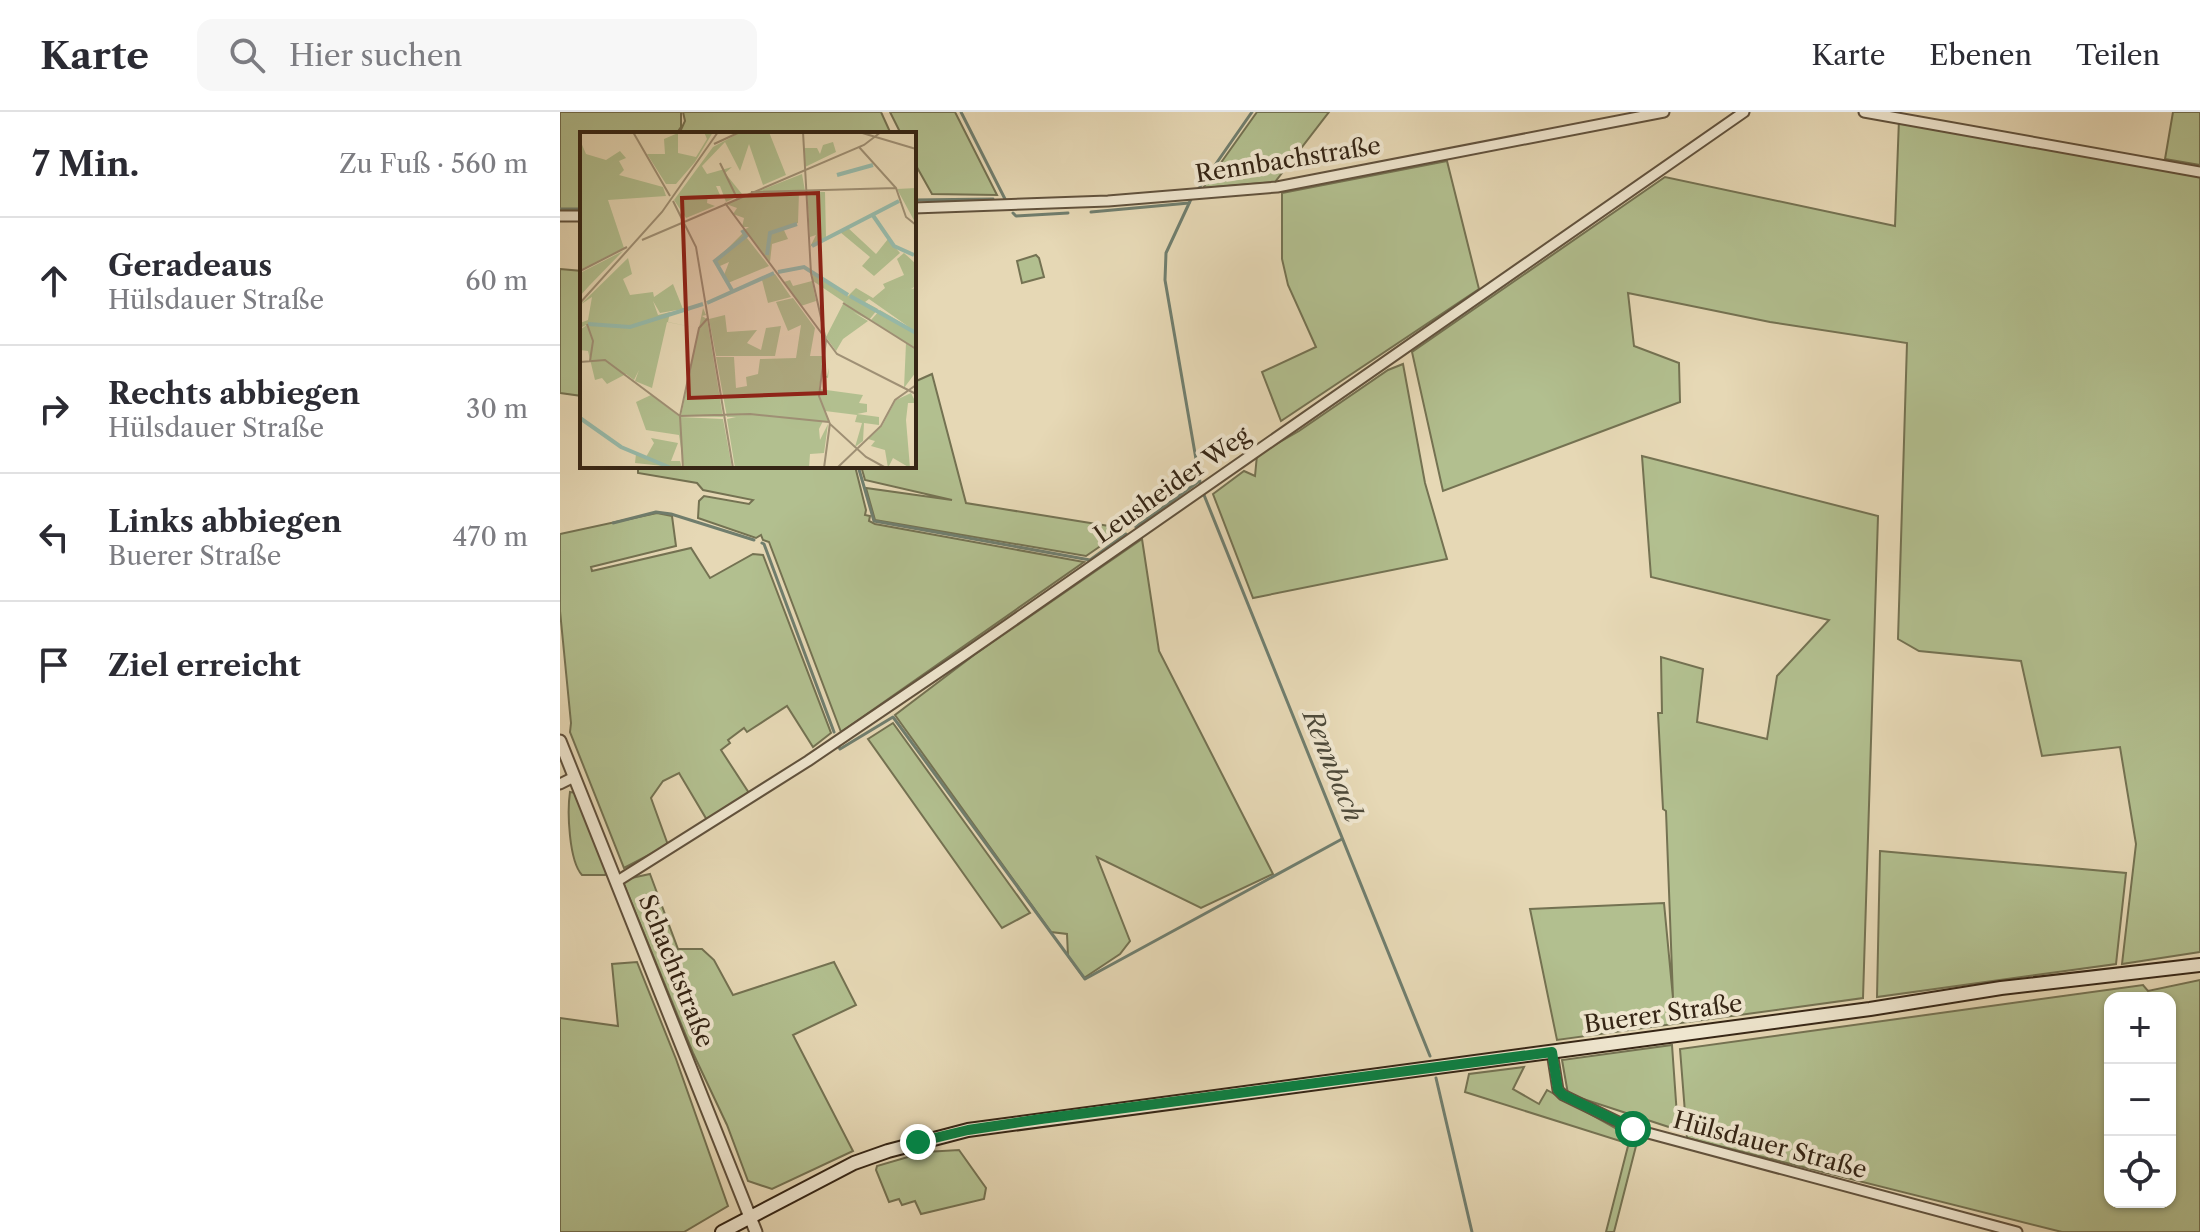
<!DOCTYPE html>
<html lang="de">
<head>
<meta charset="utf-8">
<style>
	body { margin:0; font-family:"Libre Caslon Text",serif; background:#f7f7f7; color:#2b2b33 }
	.controls { position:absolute; right:24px; bottom:24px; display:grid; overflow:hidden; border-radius:16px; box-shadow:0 2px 6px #0004 }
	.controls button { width:72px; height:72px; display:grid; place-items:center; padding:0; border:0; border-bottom:2px solid #e1e1e2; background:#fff; color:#2b2b33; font:40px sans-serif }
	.stop { position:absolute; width:24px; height:24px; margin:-18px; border:6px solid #0b8043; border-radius:50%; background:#fff }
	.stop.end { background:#0b8043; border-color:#fff; box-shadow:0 2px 8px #0008 }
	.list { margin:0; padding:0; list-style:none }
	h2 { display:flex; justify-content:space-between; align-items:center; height:104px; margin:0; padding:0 32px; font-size:34px }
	h2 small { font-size:26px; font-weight:400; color:#7c7c81 }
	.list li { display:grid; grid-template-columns:52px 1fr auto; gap:24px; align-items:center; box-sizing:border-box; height:128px; padding:0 32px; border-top:2px solid #e1e1e2 }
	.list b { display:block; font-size:30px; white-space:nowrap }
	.list p { margin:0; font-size:26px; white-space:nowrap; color:#7c7c81 }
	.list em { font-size:26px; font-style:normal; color:#7c7c81 }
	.icon { flex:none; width:44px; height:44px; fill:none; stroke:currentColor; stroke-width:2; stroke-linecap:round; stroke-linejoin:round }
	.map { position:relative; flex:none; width:1640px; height:1120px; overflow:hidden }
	header { display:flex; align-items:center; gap:48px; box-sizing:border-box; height:112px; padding:0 40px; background:#fff; border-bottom:2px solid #e1e1e2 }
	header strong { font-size:38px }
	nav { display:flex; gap:44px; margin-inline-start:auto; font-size:28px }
	.search { width:560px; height:72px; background:#f7f7f7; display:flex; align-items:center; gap:20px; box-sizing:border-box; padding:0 28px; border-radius:16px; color:#7c7c81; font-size:30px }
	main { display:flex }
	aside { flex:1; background:#fff }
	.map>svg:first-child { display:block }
	.green { fill:#b2bf8f; stroke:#747252; stroke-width:2; fill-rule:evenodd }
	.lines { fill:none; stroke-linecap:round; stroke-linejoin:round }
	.stream { stroke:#707e6e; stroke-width:3 }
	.minor-casing { stroke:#61523d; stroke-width:13 }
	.tertiary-casing { stroke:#61523d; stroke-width:15 }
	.secondary-casing { stroke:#352515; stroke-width:16 }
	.minor { stroke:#efe6cf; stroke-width:9 }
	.tertiary { stroke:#efe6cf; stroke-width:11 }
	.secondary { stroke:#efe6cf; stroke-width:12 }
	.route { stroke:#0b8043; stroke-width:10 }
	.labels { text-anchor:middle; stroke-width:8; stroke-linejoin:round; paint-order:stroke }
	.street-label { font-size:24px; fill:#352515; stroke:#efe6cf }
	.water-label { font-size:26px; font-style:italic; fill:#4e4a3a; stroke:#efe6cf }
	.inset-river { fill:none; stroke:#97baaa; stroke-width:4 }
	.inset-road { fill:none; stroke:#9f9075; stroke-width:2 }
	.view { fill:#8f2418; fill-opacity:0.15; stroke:#8f2418; stroke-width:4 }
	.inset-edge { fill:none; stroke:#352515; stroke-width:4 }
</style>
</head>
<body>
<header>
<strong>Karte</strong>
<div class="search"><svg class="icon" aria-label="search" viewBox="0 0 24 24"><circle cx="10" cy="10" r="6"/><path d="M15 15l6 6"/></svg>Hier suchen</div>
<nav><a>Karte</a><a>Ebenen</a><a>Teilen</a></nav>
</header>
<main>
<aside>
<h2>7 Min.<small>Zu Fuß · 560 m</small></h2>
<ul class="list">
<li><svg class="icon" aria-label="ahead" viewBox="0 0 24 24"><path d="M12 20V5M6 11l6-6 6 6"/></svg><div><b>Geradeaus</b><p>Hülsdauer Straße</p></div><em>60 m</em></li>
<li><svg class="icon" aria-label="right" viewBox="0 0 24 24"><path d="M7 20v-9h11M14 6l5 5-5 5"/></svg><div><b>Rechts abbiegen</b><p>Hülsdauer Straße</p></div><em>30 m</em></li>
<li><svg class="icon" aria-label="left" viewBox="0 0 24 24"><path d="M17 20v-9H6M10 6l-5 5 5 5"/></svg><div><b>Links abbiegen</b><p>Buerer Straße</p></div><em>470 m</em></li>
<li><svg class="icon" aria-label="arrive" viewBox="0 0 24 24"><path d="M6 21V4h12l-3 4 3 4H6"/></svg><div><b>Ziel erreicht</b></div></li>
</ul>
</aside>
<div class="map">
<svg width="1640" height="1120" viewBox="0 0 1640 1120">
	<rect width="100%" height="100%" fill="#e6d8b5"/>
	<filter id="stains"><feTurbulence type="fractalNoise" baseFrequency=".0025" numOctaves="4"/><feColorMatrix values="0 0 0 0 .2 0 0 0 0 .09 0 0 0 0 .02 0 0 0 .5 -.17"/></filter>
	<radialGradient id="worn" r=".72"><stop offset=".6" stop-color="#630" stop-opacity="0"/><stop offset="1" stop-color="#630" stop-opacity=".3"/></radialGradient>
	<g class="green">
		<path d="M0 0H121V15L116 22H22V100L0 101Z"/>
		<path d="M123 0H321L331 22H119L125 9Z"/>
		<path d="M330 0H395L437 83 372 82 354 50V22H341Z"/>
		<path d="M697 0H769L715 70 643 76Z"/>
		<path d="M1613 0H1640V53L1605 47Z"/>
		<path d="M1339 7 1640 60V840L1562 852 1576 732 1560 635 1482 644 1461 549 1359 539 1338 527 1347 231 1210 210 1068 181 1074 234 1119 251 1120 290 883 379 852 240 1105 65 1335 114Z"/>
		<path d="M887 49 919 177 721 309 702 260 756 235 728 173 722 147V81Z"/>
		<path d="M476 143 479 146 484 165 462 171 457 149Z"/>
		<path d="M0 157 22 159V284L0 281Z"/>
		<path d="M843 252 865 371 887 447 693 486 653 382 684 359 695 364 697 343 739 319 828 258Z"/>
		<path d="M372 262 406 391 555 415 561 420 526 444 315 408 306 376 392 388 305 368 301 354H354V270Z"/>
		<path d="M1082 344 1318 404 1303 886 997 928 970 797 1104 791 1113 886 1106 699 1103 697 1098 601H1102L1101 545 1143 557 1137 610 1207 627 1217 564 1269 508 1091 465Z"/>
		<path d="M78 354H295L306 398 305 403 310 404 309 409 315 412 524 450 281 620 209 430 203 428 201 423 196 426 138 406 139 389 144 384 189 392 193 388 143 378 137 371 78 361Z"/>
		<path d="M97 401 112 404 116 434 31 455 32 459 131 436 150 466 193 442 203 443 271 621 253 635 227 594 187 620 184 616 168 628 170 631 161 638 189 681 147 708 119 661 103 669 91 686 108 733 64 756 10 620 11 611 0 499V422Z"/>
		<path d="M582 427 599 539 713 762 641 796 537 745 570 829 560 842 524 866 508 844 507 822 491 820 335 603 414 543Z"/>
		<path d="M333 611 470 801 442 816 308 627Z"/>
		<path d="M10 680 16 681 47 760 45 763H22C9 749 7 700 10 680Z"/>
		<path d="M1320 739 1566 761 1556 852 1317 885Z"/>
		<path d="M90 762 118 837H142L154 848 173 883 274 850 296 893 233 923 293 1039 212 1077 188 1069 167 1013 133 941 62 768Z"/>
		<path d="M77 850 116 947 168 1094 124 1120H0V906L58 914 52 852Z"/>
		<path d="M1640 868V1120H1502L1127 1026 1120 937 1583 873 1588 879ZM1610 886V1090H1550V886Z"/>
		<path d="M1112 933 1118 1018 1008 982 1002 948Z"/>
		<path d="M964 955 953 977 979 992 987 978 1062 1020 1060 1029 905 980 909 962Z"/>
		<path d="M1068 1034H1076L1054 1120H1046Z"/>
		<path d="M399 1038 426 1076 424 1087 361 1102 355 1089 342 1093 339 1087 329 1090 316 1058 317 1054 365 1040Z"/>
	</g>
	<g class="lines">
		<g class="stream">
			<path d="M401 0 446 89"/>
			<path d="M637 79 692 0"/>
			<path d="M632 85 606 141 605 168 641 376"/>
			<path d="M354 88 433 87"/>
			<path d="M0 97H22"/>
			<path d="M531 100 629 91"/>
			<path d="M453 101 456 104 508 101"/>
			<path d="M298 354 314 409 530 448 566 422"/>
			<path d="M642 378 870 944"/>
			<path d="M53 411 96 400 111 402 194 428"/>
			<path d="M576 415 638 370"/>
			<path d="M202 431 204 432 274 620"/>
			<path d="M278 633 280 637 333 605 525 867 782 727"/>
			<path d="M876 966 912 1120"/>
		</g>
		<defs>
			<g id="minor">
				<path d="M1304 0 1640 60"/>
				<path d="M354 96 548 89 717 75 1104 0"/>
				<path d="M0 104H22"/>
				<path d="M0 672 14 665"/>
				<path d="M56 770 248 649 404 543 1184 0"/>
				<path d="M992 940 998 978 1003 983 1073 1017 1457 1120"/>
			</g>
			<path id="tertiary" d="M0 629 196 1120"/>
			<path id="secondary" d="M162 1120 294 1051 328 1039 408 1018 1310 897 1441 876 1640 853"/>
		</defs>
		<use href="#minor" class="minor-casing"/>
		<use href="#tertiary" class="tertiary-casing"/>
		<use href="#secondary" class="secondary-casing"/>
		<use href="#minor" class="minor"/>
		<use href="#tertiary" class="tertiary"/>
		<use href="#secondary" class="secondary"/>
	</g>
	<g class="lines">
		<path class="route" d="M358 1030 408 1018 481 1007 992 940 998 978 1003 983 1073 1017"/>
	</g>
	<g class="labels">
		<g class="street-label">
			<text transform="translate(728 48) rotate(-9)" y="8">Rennbachstraße</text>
			<text transform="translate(612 373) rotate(-35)" y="8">Leusheider Weg</text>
			<text transform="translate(116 859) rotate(68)" y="8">Schachtstraße</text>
			<text transform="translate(1103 902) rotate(-8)" y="8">Buerer Straße</text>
			<text transform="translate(1210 1033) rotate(15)" y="8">Hülsdauer Straße</text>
		</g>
		<g class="water-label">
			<text transform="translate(773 654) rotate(68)" y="9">Rennbach</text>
		</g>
	</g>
	<g transform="translate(20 20)">
		<rect width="336" height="336" fill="#e6d8b5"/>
		<path d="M124 0H133L115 30 96 52H86L67 22H85L84 7 98 1V21L116 25 127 7ZM161 0H189L206 43 183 53 169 12 160 39 145 10 122 34 127 42 152 35 145 41 162 62 146 70 140 54H136L140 63H128L127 71 135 74 106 86 94 68 133 15ZM0 8 6 22 26 28 40 19 46 26 39 29 44 38 39 43 83 55 86 64 28 68 44 116 0 138ZM253 10 256 20 225 35 224 16H237L240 22 243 13ZM222 42 225 59 219 60 218 91 203 96 208 107 192 112 190 130 164 98 169 95H162L164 86 153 82 157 76 146 72ZM336 56V92L317 57ZM227 60H245L246 106 230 115 236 103 230 105ZM267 95 296 122 308 107 320 121 294 144 282 134 290 125 260 100ZM163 101 189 134 148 151 144 143 149 130 140 134 135 129ZM43 119 9 154 0 164V141ZM324 121 336 132V154L331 157 336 156V240L324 256 326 211 291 188 300 178 329 195 289 167 285 170 298 177 289 188 273 180 288 189 263 207 256 219 246 205 264 170 233 149 232 140 268 164 276 156 293 166 305 156 303 152 324 143 317 127ZM48 126 52 142 43 147 50 163 73 160 74 165 93 152 103 177 80 181 73 169 78 183 90 180 88 190 117 196 87 190 72 256 55 249 59 238 54 248 46 242 27 252 22 246 15 248 8 219 0 218V198L8 192 0 196V191L8 188 12 165 0 173ZM195 142 211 165 188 171 182 148ZM210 148 213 154 232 149 236 169 221 174 204 150ZM213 166 235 196 230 224H243L241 244H247L249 236 248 246 241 244 239 257 283 263 279 271 287 272V280L277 282 299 285V293L284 291 283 309 275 315 282 291 275 290 277 283 245 279 250 290 243 289 239 297 240 308 248 292 244 321 230 322 229 336H155L147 287 156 285H147L136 225H154L156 256 167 254 166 245 178 242 180 227 216 226 221 193 208 199 196 170ZM123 176 126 183 122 184 127 187 143 285 101 284ZM145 183 147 200 177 198 167 211 181 218 186 196 201 194 195 224H136L129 187ZM331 261 336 271H328L326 288 330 336 313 326 308 336 305 318 291 314 295 309 288 307 302 294 316 268ZM71 263 100 285 143 287 152 336H104L99 303 66 298 56 270ZM71 306 98 311 91 329H100L102 336 55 331 56 322 66 325 74 311Z" fill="#b2bf8f"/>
		<path class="inset-river" d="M257 43 293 33M292 82 314 114 334 123M232 114 319 69M187 123 190 101 217 92M198 140 224 135 268 163M153 160 135 129 166 104 162 98M270 164 336 201M127 171 194 141M8 192 50 195 123 172M0 286 41 315 91 336"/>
		<path class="inset-road" d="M53 0 90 64M223 0 231 141 246 208 239 264 250 292 286 325 306 336M279 0 336 17M134 12 160 0M279 15 316 56 326 85 336 93M140 31 157 66M171 60 316 56M93 69 116 115 153 336M145 71 257 222 336 262M62 108 284 13 301 0M0 139 47 115M0 171 82 80 138 0M263 171 336 217M7 192 13 209 10 229M0 230 25 228 100 284 170 282 249 290M103 336 100 284 119 196 128 186M244 336 250 291M257 336 301 294 315 268 336 253"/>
		<path class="view" d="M238 61 245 261 109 266 102 66Z"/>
		<rect width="336" height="336" class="inset-edge"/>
	</g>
	<rect width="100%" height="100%" filter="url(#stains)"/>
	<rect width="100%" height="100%" fill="url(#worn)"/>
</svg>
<div class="controls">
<button>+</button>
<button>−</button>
<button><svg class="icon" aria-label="locate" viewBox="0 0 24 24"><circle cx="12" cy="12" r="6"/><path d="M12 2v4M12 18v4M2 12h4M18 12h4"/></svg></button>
</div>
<div class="stop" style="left:1073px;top:1017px"></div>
<div class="stop end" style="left:358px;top:1030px"></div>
</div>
</main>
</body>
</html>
